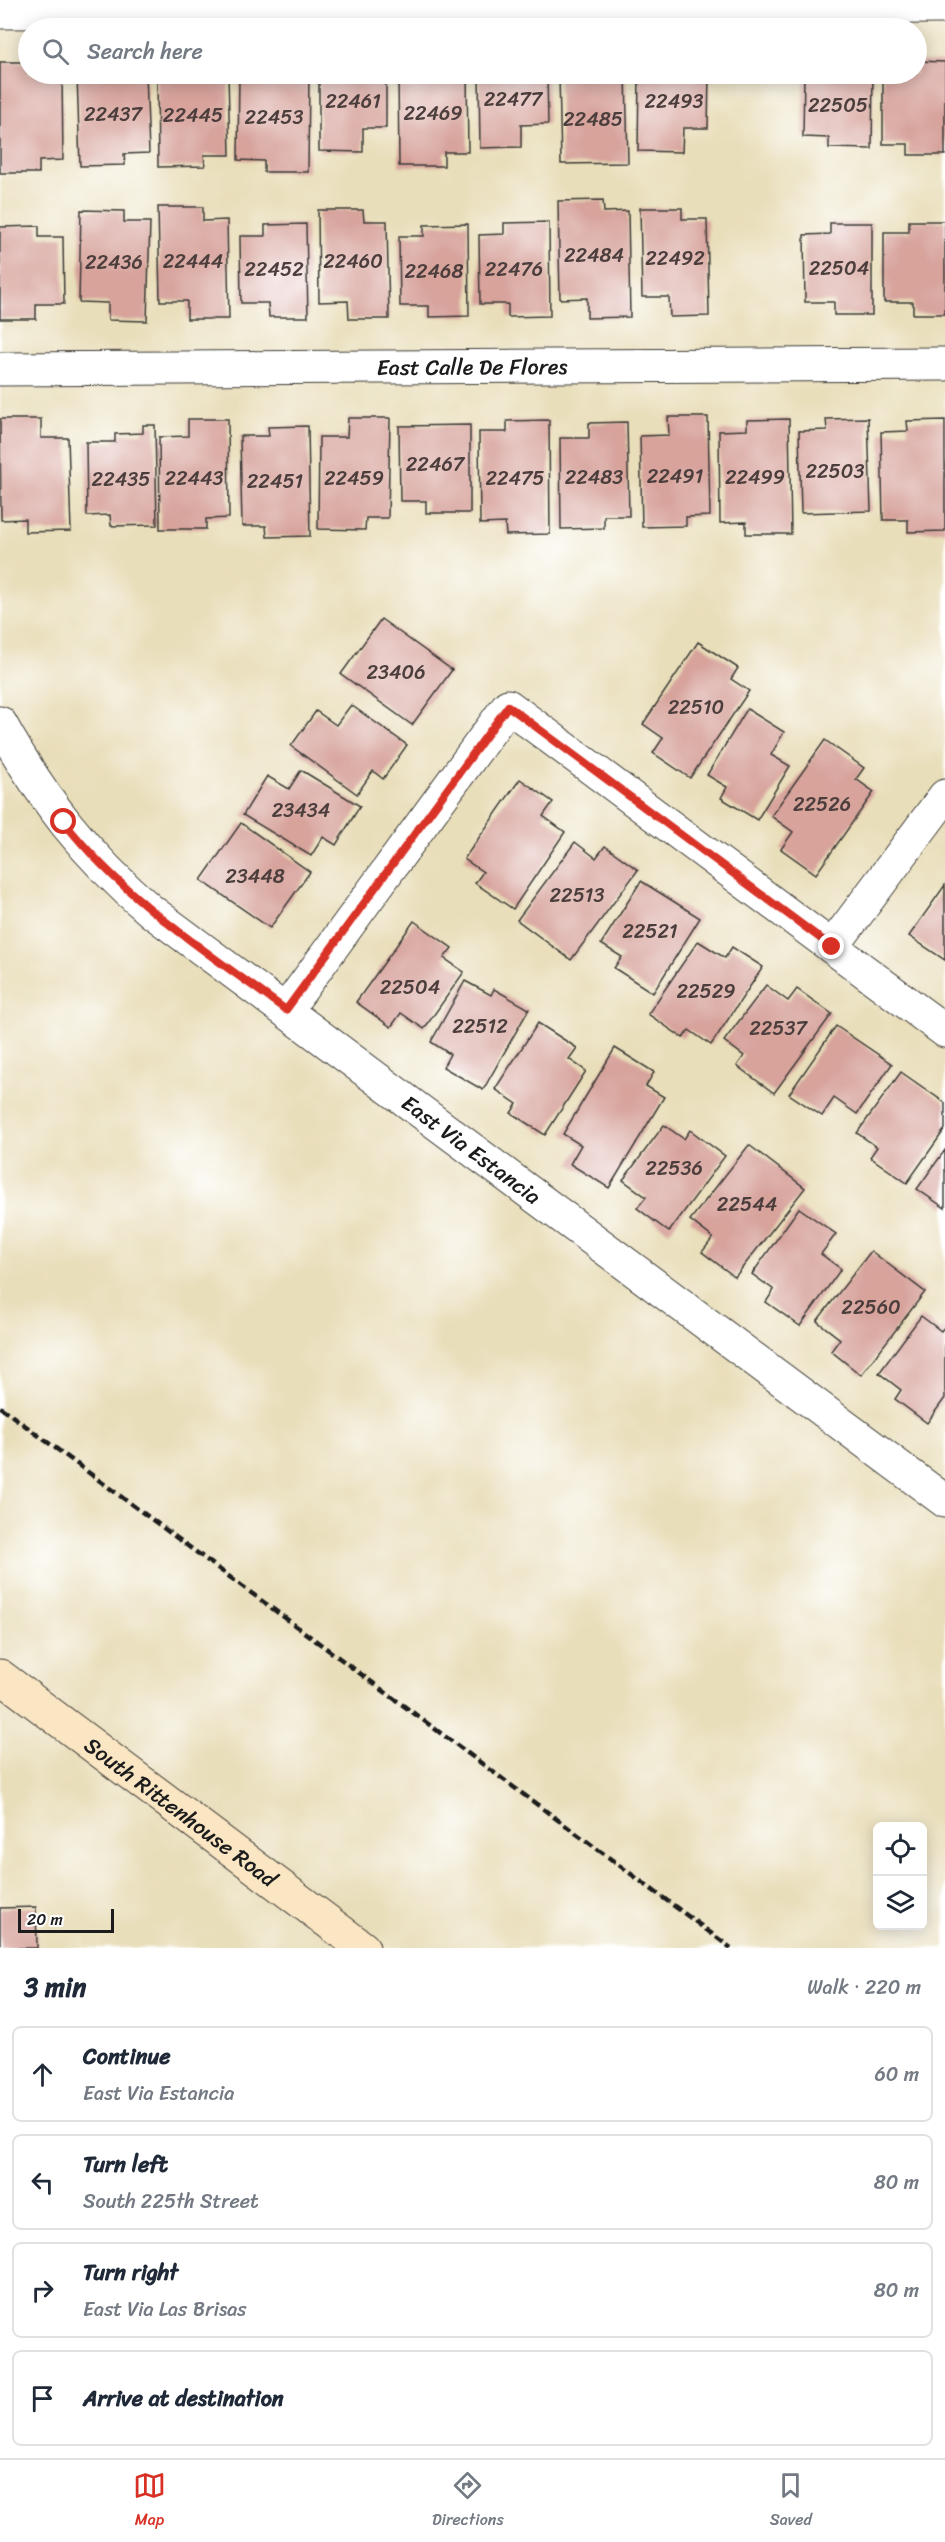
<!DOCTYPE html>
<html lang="en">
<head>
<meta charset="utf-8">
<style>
	body { margin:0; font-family:Sriracha,sans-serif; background:#f2f2f3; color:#1f2937 }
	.controls { position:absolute; right:18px; bottom:18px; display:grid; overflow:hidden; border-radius:9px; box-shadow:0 3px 15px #0003 }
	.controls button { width:54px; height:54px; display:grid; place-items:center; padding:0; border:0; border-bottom:2px solid #e0e1e3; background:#fff; color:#1f2937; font:30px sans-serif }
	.scale { position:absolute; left:18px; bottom:15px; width:96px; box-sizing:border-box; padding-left:6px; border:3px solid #1c1c1c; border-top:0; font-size:16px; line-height:21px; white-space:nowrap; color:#1c1c1c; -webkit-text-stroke:4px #fff; paint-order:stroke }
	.stop { position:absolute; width:18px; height:18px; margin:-14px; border:4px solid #d93025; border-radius:50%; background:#fff }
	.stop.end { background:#d93025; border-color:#fff; box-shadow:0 2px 6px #0008 }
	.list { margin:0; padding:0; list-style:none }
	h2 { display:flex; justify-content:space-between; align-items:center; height:78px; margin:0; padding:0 24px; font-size:26px }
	h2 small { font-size:20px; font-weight:400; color:#747a83 }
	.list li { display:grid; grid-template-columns:39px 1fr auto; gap:18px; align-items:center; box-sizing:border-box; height:96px; margin:0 12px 12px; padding:0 12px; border:2px solid #e0e1e3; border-radius:9px }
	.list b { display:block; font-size:22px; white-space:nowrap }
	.list p { margin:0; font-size:20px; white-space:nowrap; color:#747a83 }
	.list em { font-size:20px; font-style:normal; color:#747a83 }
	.icon { flex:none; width:33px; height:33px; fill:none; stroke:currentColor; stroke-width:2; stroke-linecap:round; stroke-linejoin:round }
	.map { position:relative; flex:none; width:945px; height:1948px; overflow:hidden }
	.search { position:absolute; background:#fff; box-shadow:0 3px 15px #0003; left:18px; right:18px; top:18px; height:66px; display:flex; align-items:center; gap:15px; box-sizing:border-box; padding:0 21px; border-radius:33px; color:#747a83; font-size:22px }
	.sheet { height:510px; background:#fff }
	nav { display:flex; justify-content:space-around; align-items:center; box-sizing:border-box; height:84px; border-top:2px solid #e0e1e3; background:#fff; font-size:16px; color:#747a83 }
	nav a { display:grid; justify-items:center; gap:3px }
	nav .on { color:#d93025 }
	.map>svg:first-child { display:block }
	.building { fill:#d7a39b }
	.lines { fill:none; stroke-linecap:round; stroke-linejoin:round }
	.minor-casing { stroke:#3b3934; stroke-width:35 }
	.secondary-casing { stroke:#3b3934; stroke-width:35 }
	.minor { stroke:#fff; stroke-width:33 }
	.secondary { stroke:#fbe6c4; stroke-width:33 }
	.rail { stroke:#1c1c1c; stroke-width:4.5; stroke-dasharray:9 4.5; stroke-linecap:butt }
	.route { stroke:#d93025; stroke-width:8 }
	.labels { text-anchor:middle; stroke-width:4.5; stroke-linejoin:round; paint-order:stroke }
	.number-label { font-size:20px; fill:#4b3e3c }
	.street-label { font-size:22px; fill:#1c1c1c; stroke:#fff }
</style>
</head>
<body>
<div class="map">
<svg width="945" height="1948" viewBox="0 0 945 1948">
	<rect width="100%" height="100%" fill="#fff"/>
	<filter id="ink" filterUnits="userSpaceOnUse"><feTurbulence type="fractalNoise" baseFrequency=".0167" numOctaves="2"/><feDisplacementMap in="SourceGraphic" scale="12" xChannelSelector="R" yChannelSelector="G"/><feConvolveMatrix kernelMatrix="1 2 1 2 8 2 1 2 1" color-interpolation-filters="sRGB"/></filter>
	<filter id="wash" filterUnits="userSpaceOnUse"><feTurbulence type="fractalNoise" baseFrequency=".008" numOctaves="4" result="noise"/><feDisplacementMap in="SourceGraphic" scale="24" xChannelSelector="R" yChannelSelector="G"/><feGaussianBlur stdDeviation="1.35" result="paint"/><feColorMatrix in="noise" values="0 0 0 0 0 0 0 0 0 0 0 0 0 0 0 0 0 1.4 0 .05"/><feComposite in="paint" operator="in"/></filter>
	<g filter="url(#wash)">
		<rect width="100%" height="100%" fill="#e9deba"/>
		<g id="blocks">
			<g class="building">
				<path d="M916 61 945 62V155H908V144H883V74H916Z"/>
				<path d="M0 62H28V74H62L63 160 39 161V173H0Z"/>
				<path d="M146 74 149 153 124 154 125 165 80 166 77 75Z"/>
				<path d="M228 74 230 155H204L205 166 158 167 157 75Z"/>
				<path d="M239 74H309L308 172H264V161L238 160Z"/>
				<path d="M319 74H386V128H363V152L319 151Z"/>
				<path d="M398 74H467L468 152H444V166H399Z"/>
				<path d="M479 74H547L548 124 521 125V147L480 148Z"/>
				<path d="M559 74H626L628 163 561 164Z"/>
				<path d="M639 74H709L708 128H683L682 152 638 151Z"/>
				<path d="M804 74H873L872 149 829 148V138L803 137Z"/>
				<path d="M603 200 604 212 628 211 630 317 587 318V298L560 299 558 201Z"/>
				<path d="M158 207H203V221L227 220 229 319H187V301H160Z"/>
				<path d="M640 208H682V219H707L709 316 670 317 669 297H642Z"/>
				<path d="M81 210 124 211V222H150L147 321 108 320V303L79 302Z"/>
				<path d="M318 210H363L364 221H387L389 319H349L348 301 319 302Z"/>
				<path d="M909 221H945V314H913V302H884V232H909Z"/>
				<path d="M549 222 550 316 508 317V304H480L479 235 504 234V223Z"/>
				<path d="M830 223H872V315H834V302H805L804 235 830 234Z"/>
				<path d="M306 224 308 317H269L268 303H241L240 236H265V225Z"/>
				<path d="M468 224 469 316 429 317V306H400L399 236H424V225Z"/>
				<path d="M39 226V237H63L64 304H36V319H0V227Z"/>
				<path d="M668 417H708L710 516 686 517V526L642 527 640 436 669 435Z"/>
				<path d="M348 418H390L388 518H366L365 530 318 529 319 437H347Z"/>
				<path d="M868 418 871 511 801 513 799 431 827 430 826 419Z"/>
				<path d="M0 419H41V438H68L71 531 25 532V519L1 520Z"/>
				<path d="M188 419H228L229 518 206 519V529H160L159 437 188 436Z"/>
				<path d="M789 419 791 534H746V522L720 523 719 431 747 430V420Z"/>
				<path d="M549 420 550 534 506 535 505 523 480 524 479 432H507V421Z"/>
				<path d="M945 420V531L908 532V520H883L881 432 908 431 907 421Z"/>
				<path d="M627 422 629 516H604V528L561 529 560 438H589V423Z"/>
				<path d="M143 425H155L157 525 111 526 110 515 87 516 86 442H115V434L143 433Z"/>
				<path d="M470 425V513H426V501H400L399 426Z"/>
				<path d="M308 426 310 536 267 537 266 526H242L240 436H269L268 427Z"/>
				<path d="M381 619 452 670 412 725 341 674Z"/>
				<path d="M698 642 738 668 731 679 749 691 690 778 653 753 663 738 643 724Z"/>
				<path d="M351 705 407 745 383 779 373 771 357 794 291 746 316 711 336 725Z"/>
				<path d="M747 709 784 732 771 755 790 766 757 820 721 798 727 787 707 775Z"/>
				<path d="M825 740 864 768 856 779 874 792 816 874 781 849 793 832 771 816Z"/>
				<path d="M301 770 360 806 336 845 323 837 311 856 243 815 267 776 289 789Z"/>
				<path d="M520 779 553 802 543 816 565 832 513 909 475 883 483 872 464 859Z"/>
				<path d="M241 823 310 872 270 928 201 880Z"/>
				<path d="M575 842 596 858 605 846 638 870 571 960 517 920Z"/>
				<path d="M641 881 700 918 653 993 614 968 622 957 601 944Z"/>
				<path d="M945 885V960L909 936Z"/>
				<path d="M414 921 452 948 444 958 464 972 424 1029 401 1013 391 1027 356 1002Z"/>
				<path d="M698 941 725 958 732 947 763 967 711 1045 689 1030 683 1038 648 1014Z"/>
				<path d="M465 981 491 995 494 989 529 1009 483 1090 443 1067 450 1054 431 1042Z"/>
				<path d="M766 985 788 1001 797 989 832 1014 774 1093 737 1066 744 1056 724 1041Z"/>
				<path d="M538 1023 577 1048 569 1059 586 1071 545 1135 511 1113 517 1104 495 1089Z"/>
				<path d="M836 1026 892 1064 857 1114 834 1098 822 1116 789 1094Z"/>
				<path d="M615 1048 654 1072 646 1086 664 1097 609 1188 570 1164 581 1145 563 1134Z"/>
				<path d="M901 1072 945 1103V1129L907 1183 870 1157 877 1147 857 1133Z"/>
				<path d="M664 1125 684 1139 690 1130 725 1156 669 1232 637 1208 646 1197 623 1180Z"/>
				<path d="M749 1145 805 1188 735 1277 702 1252 713 1238 690 1220Z"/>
				<path d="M945 1150V1208L917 1189Z"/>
				<path d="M799 1208 836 1234 821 1254 841 1269 800 1326 766 1302 774 1290 752 1274Z"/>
				<path d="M871 1251 925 1292 861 1375 831 1351 840 1339 817 1321Z"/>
				<path d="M921 1316 941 1331 945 1326V1398L927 1423 895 1399 901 1390 879 1373Z"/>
				<path d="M36 1907 37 1948H0V1908Z"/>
			</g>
		</g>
	</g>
	<g filter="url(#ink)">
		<use href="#blocks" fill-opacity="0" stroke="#3b3934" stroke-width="1.5"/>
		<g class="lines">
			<defs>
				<g id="minor">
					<path d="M0 12 945 7"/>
					<path id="s1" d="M0 369 945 364"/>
					<path id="s2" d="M0 723C41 797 86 856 151 911L945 1501"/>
					<path d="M832 947 945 796"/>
					<path d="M286 1010 508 706 945 1031"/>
				</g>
				<g id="secondary">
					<path id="s3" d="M0 1676 363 1948"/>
				</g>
			</defs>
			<use href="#minor" class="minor-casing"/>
			<use href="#secondary" class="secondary-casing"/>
			<use href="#minor" class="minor"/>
			<use href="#secondary" class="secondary"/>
			<path class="rail" d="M0 1407 731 1948"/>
		</g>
	</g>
	<g class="lines" filter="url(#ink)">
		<path class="route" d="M64 822C125 900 207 952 286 1010L508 706 832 947"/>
	</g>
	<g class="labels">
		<g class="number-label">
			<text x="513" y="106">22477</text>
			<text x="353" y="108">22461</text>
			<text x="674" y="108">22493</text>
			<text x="838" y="112">22505</text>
			<text x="433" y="120">22469</text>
			<text x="113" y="121">22437</text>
			<text x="193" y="122">22445</text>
			<text x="274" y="124">22453</text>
			<text x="593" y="126">22485</text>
			<text x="594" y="262">22484</text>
			<text x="675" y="265">22492</text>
			<text x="193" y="268">22444</text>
			<text x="353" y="268">22460</text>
			<text x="114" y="269">22436</text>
			<text x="839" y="275">22504</text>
			<text x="274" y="276">22452</text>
			<text x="514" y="276">22476</text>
			<text x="434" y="278">22468</text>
			<text x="435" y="471">22467</text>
			<text x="835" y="478">22503</text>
			<text x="675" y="483">22491</text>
			<text x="594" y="484">22483</text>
			<text x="755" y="484">22499</text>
			<text x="194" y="485">22443</text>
			<text x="354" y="485">22459</text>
			<text x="515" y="485">22475</text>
			<text x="121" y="486">22435</text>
			<text x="275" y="488">22451</text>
			<text x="396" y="679">23406</text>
			<text x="696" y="714">22510</text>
			<text x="822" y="811">22526</text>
			<text x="301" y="817">23434</text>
			<text x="255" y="883">23448</text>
			<text x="577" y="902">22513</text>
			<text x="650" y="938">22521</text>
			<text x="410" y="994">22504</text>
			<text x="706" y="998">22529</text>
			<text x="480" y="1033">22512</text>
			<text x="778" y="1035">22537</text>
			<text x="674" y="1175">22536</text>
			<text x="747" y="1211">22544</text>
			<text x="871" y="1314">22560</text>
		</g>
		<g class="street-label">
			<text dy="8" stroke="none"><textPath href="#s1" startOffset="472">East Calle De Flores</textPath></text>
			<text dy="8" stroke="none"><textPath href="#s2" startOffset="642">East Via Estancia</textPath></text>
			<text dy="8" stroke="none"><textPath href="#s3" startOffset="226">South Rittenhouse Road</textPath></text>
		</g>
	</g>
</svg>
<div class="controls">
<button><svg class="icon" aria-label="locate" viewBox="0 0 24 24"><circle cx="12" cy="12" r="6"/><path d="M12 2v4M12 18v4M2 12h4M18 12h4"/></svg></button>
<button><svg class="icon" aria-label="layers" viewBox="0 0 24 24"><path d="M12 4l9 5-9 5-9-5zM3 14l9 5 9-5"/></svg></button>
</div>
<div class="scale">20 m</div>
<div class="stop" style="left:64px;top:822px"></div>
<div class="stop end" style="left:832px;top:947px"></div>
<div class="search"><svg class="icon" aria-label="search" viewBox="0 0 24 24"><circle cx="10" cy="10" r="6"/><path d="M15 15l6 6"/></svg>Search here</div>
</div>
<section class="sheet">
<h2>3 min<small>Walk · 220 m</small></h2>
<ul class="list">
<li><svg class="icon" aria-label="ahead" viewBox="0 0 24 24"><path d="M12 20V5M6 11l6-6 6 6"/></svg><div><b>Continue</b><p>East Via Estancia</p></div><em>60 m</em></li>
<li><svg class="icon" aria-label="left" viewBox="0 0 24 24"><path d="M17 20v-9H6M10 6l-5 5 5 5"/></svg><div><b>Turn left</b><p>South 225th Street</p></div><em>80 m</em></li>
<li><svg class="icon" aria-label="right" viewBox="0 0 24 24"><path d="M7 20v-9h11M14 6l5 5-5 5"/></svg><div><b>Turn right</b><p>East Via Las Brisas</p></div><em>80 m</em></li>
<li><svg class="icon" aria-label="arrive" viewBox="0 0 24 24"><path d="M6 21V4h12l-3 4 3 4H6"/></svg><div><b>Arrive at destination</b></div></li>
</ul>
</section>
<nav>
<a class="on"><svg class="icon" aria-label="map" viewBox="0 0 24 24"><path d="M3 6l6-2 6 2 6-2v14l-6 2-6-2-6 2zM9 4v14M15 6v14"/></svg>Map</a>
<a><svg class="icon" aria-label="directions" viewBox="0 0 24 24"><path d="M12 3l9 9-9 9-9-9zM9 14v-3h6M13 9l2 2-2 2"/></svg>Directions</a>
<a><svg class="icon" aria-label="saved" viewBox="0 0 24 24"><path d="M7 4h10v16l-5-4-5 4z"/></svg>Saved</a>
</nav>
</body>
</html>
